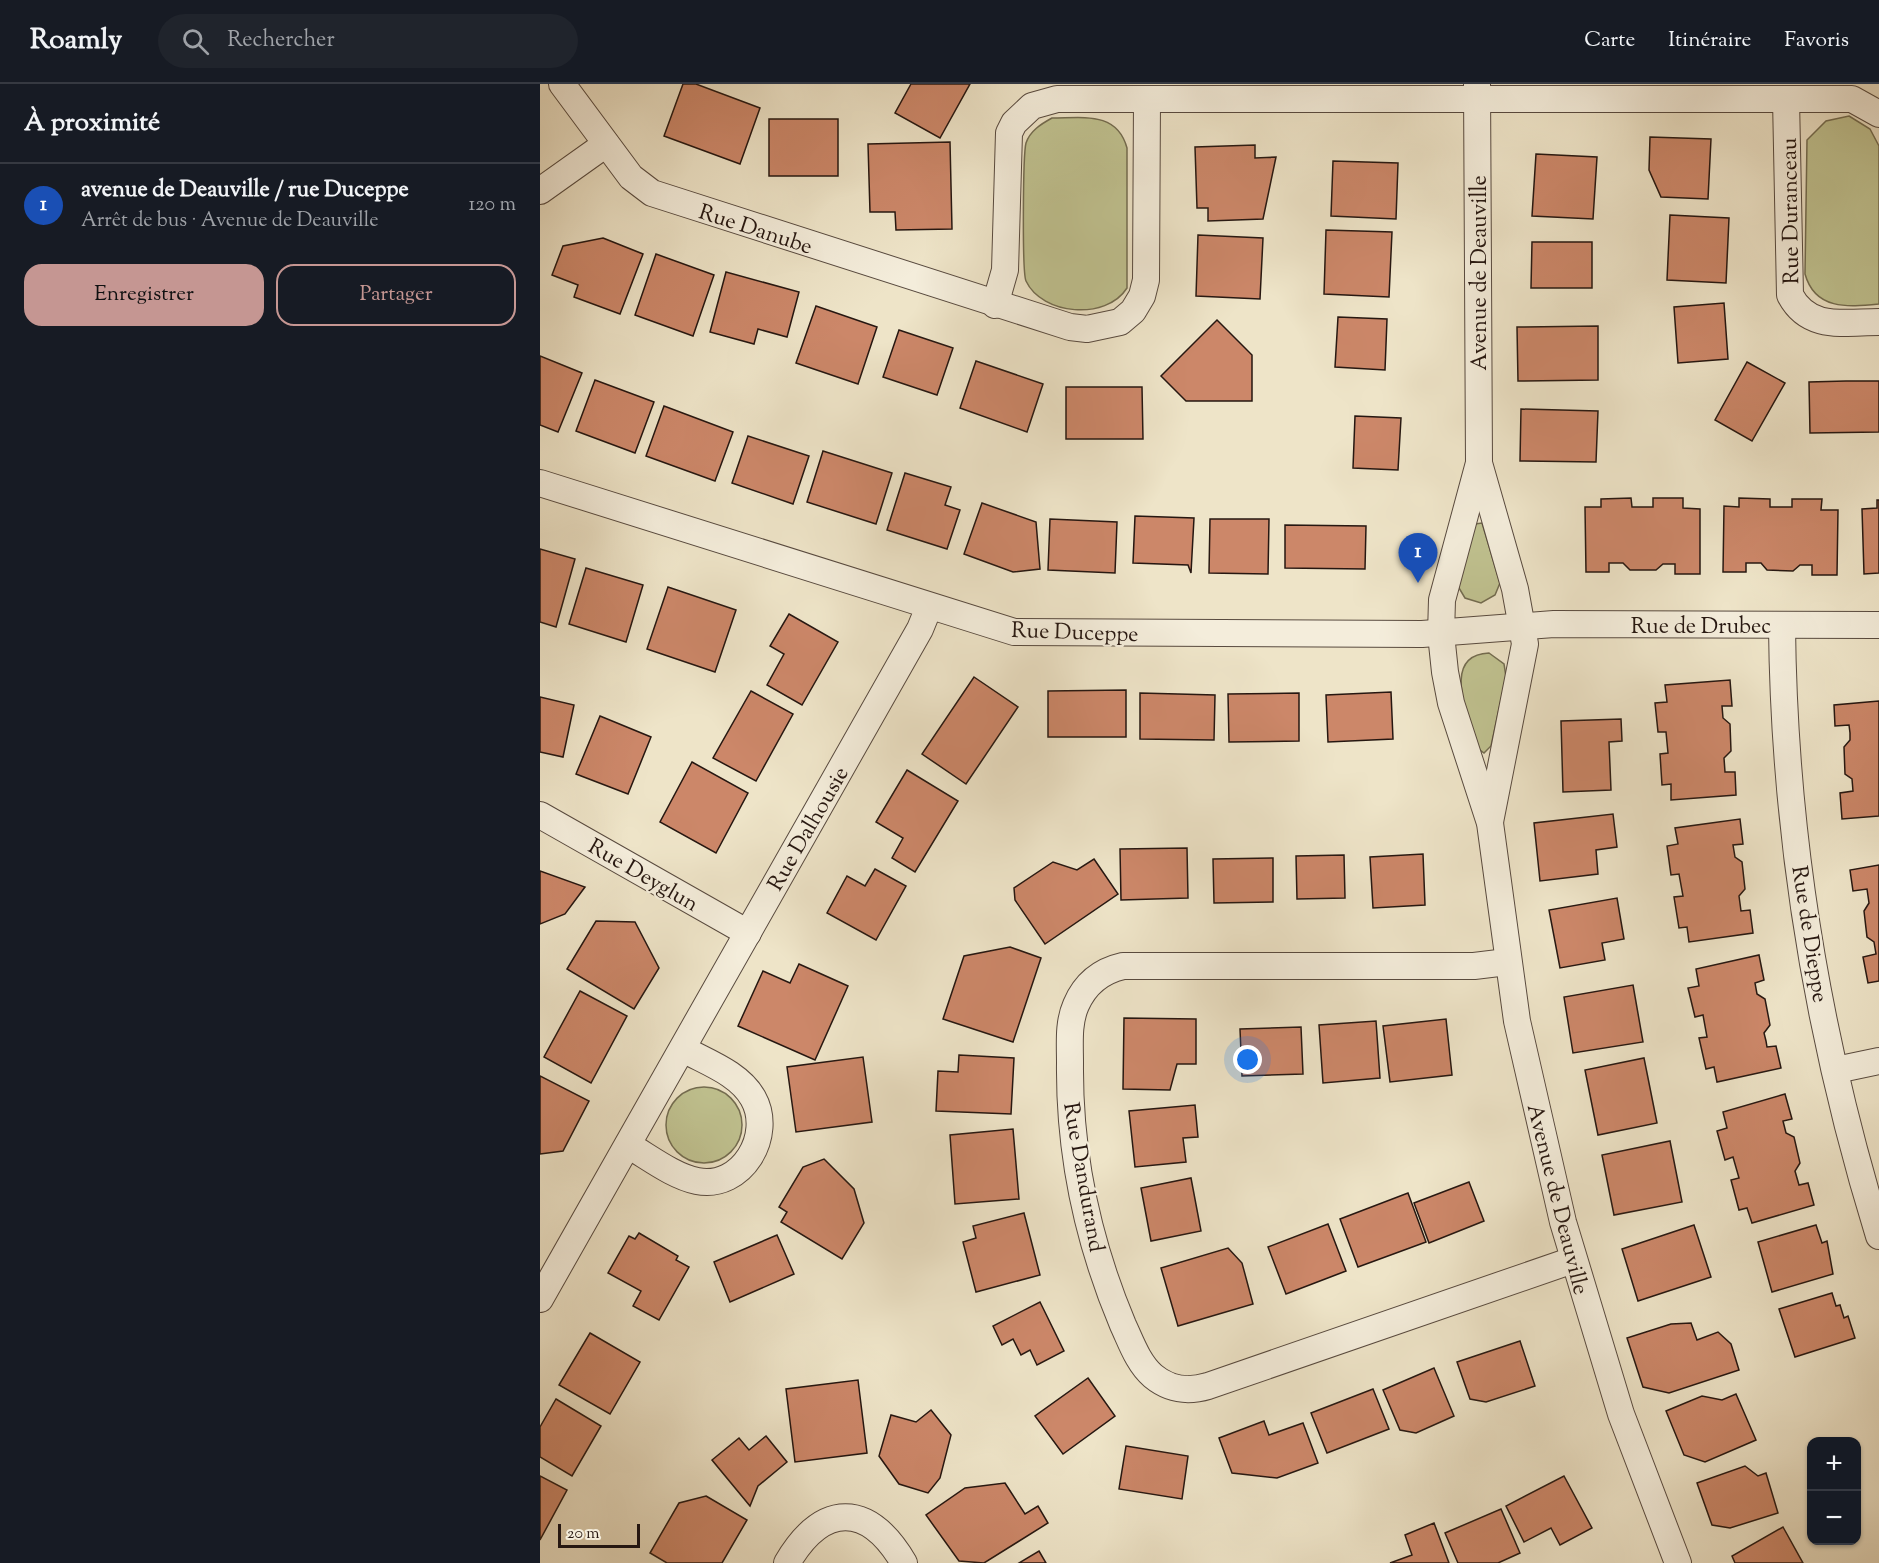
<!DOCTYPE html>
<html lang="fr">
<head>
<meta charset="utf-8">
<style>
	body { margin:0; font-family:"Sorts Mill Goudy",serif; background:#20242c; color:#f1f3f6 }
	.controls { position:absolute; right:18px; bottom:18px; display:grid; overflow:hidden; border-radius:12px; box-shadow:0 2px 4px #0004 }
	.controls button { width:54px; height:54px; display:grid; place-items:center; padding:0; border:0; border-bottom:2px solid #363941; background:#171b24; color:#f1f3f6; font:30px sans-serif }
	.scale { position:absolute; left:18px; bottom:15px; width:82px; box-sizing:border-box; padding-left:6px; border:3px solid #261711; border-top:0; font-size:16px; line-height:21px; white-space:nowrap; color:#261711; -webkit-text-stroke:4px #f4eddb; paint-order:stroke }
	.you { position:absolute; left:708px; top:976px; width:21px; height:21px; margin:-15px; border:4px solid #fff; border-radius:50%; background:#1a73e8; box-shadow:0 0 0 9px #1a73e833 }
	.badge { display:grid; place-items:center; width:39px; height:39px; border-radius:50%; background:#c59692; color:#fff; font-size:20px; font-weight:700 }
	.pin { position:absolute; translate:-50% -50px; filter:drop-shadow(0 2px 3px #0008) }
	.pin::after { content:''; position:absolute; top:32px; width:21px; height:18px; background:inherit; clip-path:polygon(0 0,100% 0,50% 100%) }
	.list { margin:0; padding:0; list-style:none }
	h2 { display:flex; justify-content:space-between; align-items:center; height:78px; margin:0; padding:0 24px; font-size:26px }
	h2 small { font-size:20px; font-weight:400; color:#9ea1a6 }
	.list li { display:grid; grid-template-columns:39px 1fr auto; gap:18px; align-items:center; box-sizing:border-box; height:84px; padding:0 24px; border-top:2px solid #363941 }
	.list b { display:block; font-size:22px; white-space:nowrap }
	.list p { margin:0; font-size:20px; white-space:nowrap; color:#9ea1a6 }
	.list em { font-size:20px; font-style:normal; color:#9ea1a6 }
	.actions { display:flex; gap:12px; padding:18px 24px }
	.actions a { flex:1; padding:14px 0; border:2px solid #c59692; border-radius:18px; text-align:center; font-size:21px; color:#c59692 }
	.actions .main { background:#c59692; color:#111 }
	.icon { flex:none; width:33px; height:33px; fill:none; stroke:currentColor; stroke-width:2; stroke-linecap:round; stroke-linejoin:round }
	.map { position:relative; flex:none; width:1339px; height:1479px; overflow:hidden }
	header { display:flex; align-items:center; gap:36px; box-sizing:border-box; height:84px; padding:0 30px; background:#171b24; border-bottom:2px solid #363941 }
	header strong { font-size:28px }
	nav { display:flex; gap:33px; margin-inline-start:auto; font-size:21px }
	.search { width:420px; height:54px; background:#20242c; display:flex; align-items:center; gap:15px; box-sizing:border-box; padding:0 21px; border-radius:33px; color:#9ea1a6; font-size:22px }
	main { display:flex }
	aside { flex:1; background:#171b24 }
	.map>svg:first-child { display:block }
	.green { fill:#c0c290; stroke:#736c50; stroke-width:1.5 }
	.building { fill:#cc8769; stroke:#261711; stroke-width:1.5 }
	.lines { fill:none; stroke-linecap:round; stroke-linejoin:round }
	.minor-casing { stroke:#584a3f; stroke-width:28 }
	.minor { stroke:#f4eddb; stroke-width:26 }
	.labels { text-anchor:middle; stroke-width:4.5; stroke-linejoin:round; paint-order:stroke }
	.street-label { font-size:22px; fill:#261711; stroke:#f4eddb }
</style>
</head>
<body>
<header>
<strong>Roamly</strong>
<div class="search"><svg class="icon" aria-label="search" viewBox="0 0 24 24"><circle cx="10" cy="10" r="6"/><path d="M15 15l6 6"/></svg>Rechercher</div>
<nav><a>Carte</a><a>Itinéraire</a><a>Favoris</a></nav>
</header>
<main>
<aside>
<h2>À proximité<small></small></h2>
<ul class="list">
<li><span class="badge" style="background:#1a4fb4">1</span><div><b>avenue de Deauville / rue Duceppe</b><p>Arrêt de bus · Avenue de Deauville</p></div><em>120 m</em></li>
</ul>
<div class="actions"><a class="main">Enregistrer</a><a>Partager</a></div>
</aside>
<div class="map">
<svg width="1339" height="1479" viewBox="0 0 1339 1479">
	<rect width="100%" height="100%" fill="#eee4c8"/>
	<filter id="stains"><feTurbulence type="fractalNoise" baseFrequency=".00333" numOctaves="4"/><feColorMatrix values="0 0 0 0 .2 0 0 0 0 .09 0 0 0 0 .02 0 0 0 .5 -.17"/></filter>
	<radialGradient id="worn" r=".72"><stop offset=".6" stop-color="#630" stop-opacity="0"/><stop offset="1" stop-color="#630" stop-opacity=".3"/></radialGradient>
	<g class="green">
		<path d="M1309 32 1330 45 1339 62V220C1307 223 1275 226 1265 190L1267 56 1286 37Z"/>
		<path d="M512 34C543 34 577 27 587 64V204C566 237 502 231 486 197 482 188 483 70 486 59 490 47 501 40 512 34Z"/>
		<path d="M942 439 960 499 955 511 941 519 925 514 919 504V495L935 440Z"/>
		<path d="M949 569 964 580 966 593 951 662 944 669 936 663C929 633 900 571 949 569Z"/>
		<circle cx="164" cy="1041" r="38"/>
	</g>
	<g class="building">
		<path d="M143 0H156L220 24 200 80 124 52Z"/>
		<path d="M371 0H430L400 54 355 29Z"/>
		<rect x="229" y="35" width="69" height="57"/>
		<path d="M1110 53 1171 55 1168 115 1121 113 1109 86Z"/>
		<path d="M410 58 412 145 356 146 355 128H330L328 60Z"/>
		<path d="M715 61V74L736 73 723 135 668 137V124H657L655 63Z"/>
		<path d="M996 70 1057 73 1053 135 992 132Z"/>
		<path d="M793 77 858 79 856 135 791 132Z"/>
		<path d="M1130 131 1189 134 1186 199 1127 196Z"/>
		<path d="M786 146 852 148 849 213 784 210Z"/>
		<path d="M658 151 723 154 720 215 656 212Z"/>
		<path d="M63 154 103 170 80 230 34 213 38 201 12 191 23 162Z"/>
		<path d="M992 158H1052V204H991Z"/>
		<path d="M116 170 174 191 153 252 95 231Z"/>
		<path d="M186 188 259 208 247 253 218 245 214 260 170 248Z"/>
		<path d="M1184 219 1188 275 1138 279 1134 223Z"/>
		<path d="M276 222 337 243 318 300 256 279Z"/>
		<path d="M798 233 847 235 845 286 795 283Z"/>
		<path d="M677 236 712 271V317H646L621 292Z"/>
		<path d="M1058 242V296L978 297 977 243Z"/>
		<path d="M359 246 413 264 397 311 343 293Z"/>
		<path d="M0 272 42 289 18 348 0 341Z"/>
		<path d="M436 277 503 300 487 348 420 324Z"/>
		<path d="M1207 278 1245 299 1212 357 1175 336Z"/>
		<path d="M55 296 114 318 95 369 36 347Z"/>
		<path d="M1306 297H1339V348L1270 349 1269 298Z"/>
		<path d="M526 303H602L603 355H526Z"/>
		<path d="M124 322 193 348 175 397 106 372Z"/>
		<path d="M981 325 1058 327 1056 378 980 377Z"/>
		<path d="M815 332 861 334 858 386 813 384Z"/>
		<path d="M208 352 269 372 253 420 192 399Z"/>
		<path d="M283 367 352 389 336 440 267 418Z"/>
		<path d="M365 389 411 403 405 421 420 426 407 465 347 446Z"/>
		<path d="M1091 414 1092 423H1113V414H1143V424L1160 425V490H1135V480H1123L1116 486H1090L1083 479H1069V488H1046L1045 423H1061V415Z"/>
		<path d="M1199 414 1230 415V423H1252V415H1282L1281 426H1298L1297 491H1272V481H1260L1253 487 1227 486 1221 479H1206V488H1183L1184 422 1199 423Z"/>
		<path d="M1337 416H1339V489L1324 490 1322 425 1337 424Z"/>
		<path d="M442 419 496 438 500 485 473 488 424 470Z"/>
		<path d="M595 432 654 434 651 489 648 481 593 479Z"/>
		<path d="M510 435 577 438 575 489 508 486Z"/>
		<path d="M670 435H729L728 490 669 489Z"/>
		<path d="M745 441 826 442 825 485 745 484Z"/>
		<path d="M0 465 35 475 16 543 0 538Z"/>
		<path d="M46 484 103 501 86 558 29 540Z"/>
		<path d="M128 503 196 526 175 588 107 565Z"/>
		<path d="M249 530 298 558 262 621 227 601 244 570 230 562Z"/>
		<path d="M434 593 478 623 426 700 382 670Z"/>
		<path d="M1190 596 1192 622H1182L1183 634 1190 640 1191 667 1184 674 1185 688H1195L1196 711 1131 716V700L1122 701 1120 670 1128 669 1126 648H1118L1115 619 1127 618 1125 601Z"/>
		<path d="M586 606V653H508V607Z"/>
		<path d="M211 607 253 630 216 697 173 674Z"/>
		<path d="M851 608 853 655 788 658 786 611Z"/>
		<path d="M600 609 675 611 674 656 600 655Z"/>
		<path d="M759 609V657L689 658 688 610Z"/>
		<path d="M0 613 34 621 23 673 0 668Z"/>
		<path d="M1339 617V732L1302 735 1300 709 1313 707 1312 695 1305 690 1304 663 1310 656V649L1309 641 1295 642 1294 621Z"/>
		<path d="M60 632 111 653 88 710 36 690Z"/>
		<path d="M1081 635 1082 657 1069 658 1071 706 1023 708 1021 637Z"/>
		<path d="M152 678 208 709 176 769 120 738Z"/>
		<path d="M367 686 418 717 375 788 352 774 363 754 336 738Z"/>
		<path d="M1073 730 1077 763 1056 766 1058 790 1000 797 994 739Z"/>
		<path d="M1200 735 1203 760 1193 761 1195 773 1202 778 1205 805 1199 812 1201 827 1210 826 1213 849 1149 858 1147 843 1139 844 1134 813 1143 812 1139 790 1131 791 1127 762 1138 760 1135 744Z"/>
		<path d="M647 764 648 814 581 816 580 765Z"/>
		<path d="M883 770 885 821 833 824 830 773Z"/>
		<path d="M804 771 805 814 757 815 756 772Z"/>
		<path d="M733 774V818L674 819 673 775Z"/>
		<path d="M554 775 578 810 505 860 475 816 474 804 513 778 537 786Z"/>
		<path d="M1339 781V897L1328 899 1323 873 1336 870 1334 858 1327 853 1324 827 1329 819 1327 805 1313 807 1310 786Z"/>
		<path d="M335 785 366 802 336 856 287 829 307 792 325 802Z"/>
		<path d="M0 787 45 803 25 830 0 840Z"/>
		<path d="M1077 814 1084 855 1062 859 1065 876 1020 884 1009 826Z"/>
		<path d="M56 837 95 838 119 884 94 925 27 885Z"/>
		<path d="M470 863 501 874 473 958 403 935 424 872Z"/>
		<path d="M1219 871 1224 896 1215 899 1217 910 1225 915 1230 941 1224 949 1226 957 1227 963 1236 962 1241 984 1177 998 1174 983 1166 985 1159 954 1167 953 1163 931 1155 933 1148 904 1159 902 1156 885Z"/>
		<path d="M259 880 308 902 275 976 198 942 223 887 250 899Z"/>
		<path d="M1093 901 1103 958 1033 969 1024 913Z"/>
		<path d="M40 907 87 932 51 999 4 973Z"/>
		<path d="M584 934 656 935V980H637L630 1006 583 1005Z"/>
		<path d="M906 935 912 991 850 998 843 942Z"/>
		<path d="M836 937 840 994 783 999 779 941Z"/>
		<path d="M761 943 763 990 702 992 700 945Z"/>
		<path d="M419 971 474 974 471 1030 396 1027 398 987 418 988Z"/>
		<path d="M323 973 332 1038 256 1048 247 983Z"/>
		<path d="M1104 974 1117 1039 1058 1051 1045 986Z"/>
		<path d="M0 992 49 1017 23 1067 0 1070Z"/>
		<path d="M1245 1010 1252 1035 1243 1037 1246 1049 1254 1053 1260 1079 1255 1087 1259 1101 1268 1099 1274 1121 1212 1139 1207 1124 1199 1126 1191 1096 1199 1094 1193 1073 1185 1076 1177 1047 1187 1044 1183 1028Z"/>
		<path d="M655 1021 658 1053 643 1054 646 1078 595 1083 589 1027Z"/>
		<path d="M473 1045 479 1115 415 1120 410 1051Z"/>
		<path d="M1130 1057 1142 1118 1074 1131 1062 1071Z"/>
		<path d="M284 1075 314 1105 324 1139 302 1175 241 1138 247 1128 239 1123 263 1083Z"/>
		<path d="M651 1094 661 1147 611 1157 601 1104Z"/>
		<path d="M929 1098 944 1137 889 1159 874 1119Z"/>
		<path d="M868 1109 886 1158 818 1183 800 1135Z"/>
		<path d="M484 1129 500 1191 436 1208 423 1158 436 1154 433 1142Z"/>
		<path d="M788 1140 806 1187 746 1210 728 1163Z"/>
		<path d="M1154 1141 1171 1193 1098 1217 1082 1165Z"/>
		<path d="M1276 1141 1282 1159 1287 1157 1293 1190 1232 1208 1218 1158Z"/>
		<path d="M99 1149 138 1172 136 1176 149 1183 119 1236 93 1222 101 1207 68 1189 89 1152 95 1155Z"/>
		<path d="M237 1151 254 1190 190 1218 174 1178Z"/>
		<path d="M688 1164 702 1179 713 1220 638 1242 621 1184Z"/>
		<path d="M1292 1209 1296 1222 1300 1221 1304 1234 1308 1232 1315 1254 1255 1273 1239 1225Z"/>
		<path d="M500 1218 524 1267 497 1281 490 1266 481 1271 473 1255 462 1261 453 1242Z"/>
		<path d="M1151 1239 1157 1256 1178 1248 1191 1260 1199 1286 1129 1309 1103 1303 1087 1254 1131 1240Z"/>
		<path d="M50 1249 100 1278 70 1330 19 1301Z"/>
		<path d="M980 1257 995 1302 946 1318 930 1315 917 1278Z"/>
		<path d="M894 1284 914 1332 876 1349 860 1346 843 1306Z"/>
		<path d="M548 1294 575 1332 523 1370 495 1332Z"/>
		<path d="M318 1296 327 1369 255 1378 246 1305Z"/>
		<path d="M833 1305 849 1345 787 1369 771 1329Z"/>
		<path d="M1196 1310 1216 1356 1165 1378 1144 1371 1126 1327 1162 1312 1182 1316Z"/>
		<path d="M16 1315 61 1342 32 1392 0 1373V1343Z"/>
		<path d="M391 1326 411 1351 400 1394 388 1409 359 1400 339 1372 351 1331 376 1338Z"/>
		<path d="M724 1337 729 1351 763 1339 778 1379 737 1394 692 1389 679 1354Z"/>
		<path d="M226 1352 247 1378 218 1402 210 1422 172 1376 199 1354 209 1366Z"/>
		<path d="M586 1362 648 1372 642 1415 579 1405Z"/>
		<path d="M1205 1382 1218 1392 1226 1389 1238 1429 1190 1444 1172 1441 1157 1399Z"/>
		<path d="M0 1392 27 1406 0 1456Z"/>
		<path d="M1024 1392 1052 1444 1020 1461 1011 1444 984 1458 966 1422Z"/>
		<path d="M465 1399 485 1430 498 1422 508 1439 444 1479 419 1477 386 1431 425 1404Z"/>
		<path d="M166 1412 207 1436 182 1479H127L110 1469 139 1419Z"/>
		<path d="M961 1425 980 1469 958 1479H918L905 1449Z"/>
		<path d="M894 1439 909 1479H850L872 1471 865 1451Z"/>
		<path d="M1243 1443 1263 1479H1195L1192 1472Z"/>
		<path d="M499 1467 506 1479H479Z"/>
	</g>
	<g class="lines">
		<defs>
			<g id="minor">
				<path d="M22 0 91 93 112 109 530 243 547 245 580 238 593 227 602 212 606 196 607 16"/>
				<path d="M937 0 939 379 902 516 901 550 905 588 911 619 950 739 977 937 1023 1138 1081 1330 1138 1479"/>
				<path d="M1246 15 1250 211C1269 247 1304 238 1339 238"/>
				<path d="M0 107 66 60"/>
				<path d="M455 221 465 186 469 49 474 39 492 22 517 15H1312L1339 30"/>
				<path d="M939 379 975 505 985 560 950 738"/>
				<path d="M0 399 474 548 882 550 1014 540 1339 541"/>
				<path d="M1242 542C1244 748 1278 955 1339 1152"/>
				<path d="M0 731 208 849"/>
				<path d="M967 878 934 882H583C561 887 545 900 536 921 528 939 530 959 530 979 529 1069 548 1158 583 1241 591 1258 598 1279 613 1292 630 1306 648 1308 668 1302L1033 1176"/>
				<path d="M1296 986 1339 977"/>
				<path d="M88 1061C109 1073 133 1092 157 1097 202 1106 234 1051 213 1014 199 989 166 978 143 965"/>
				<path d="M0 1215 380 545 389 523"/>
				<path d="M247 1479C283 1418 328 1418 364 1479"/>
			</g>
		</defs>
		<use href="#minor" class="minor-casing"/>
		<use href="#minor" class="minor"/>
	</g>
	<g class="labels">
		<g class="street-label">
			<text transform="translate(1249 127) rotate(-91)" y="8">Rue Duranceau</text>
			<text transform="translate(216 144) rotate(18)" y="8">Rue Danube</text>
			<text transform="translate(938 189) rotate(-90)" y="8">Avenue de Deauville</text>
			<text x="1161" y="549">Rue de Drubec</text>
			<text transform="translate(535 547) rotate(2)" y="8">Rue Duceppe</text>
			<text transform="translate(267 744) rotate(-60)" y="8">Rue Dalhousie</text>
			<text transform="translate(104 790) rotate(30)" y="8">Rue Deyglun</text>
			<text transform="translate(1271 850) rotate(81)" y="8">Rue de Dieppe</text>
			<text transform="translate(545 1093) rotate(80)" y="8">Rue Dandurand</text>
			<text transform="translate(1019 1115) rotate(76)" y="8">Avenue de Deauville</text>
		</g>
	</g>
	<rect width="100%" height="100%" filter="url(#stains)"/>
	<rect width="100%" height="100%" fill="url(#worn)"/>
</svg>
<div class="controls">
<button>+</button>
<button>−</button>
</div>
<div class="scale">20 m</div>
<div class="you"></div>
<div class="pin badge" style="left:878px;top:499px;background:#1a4fb4">1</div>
</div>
</main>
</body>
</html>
